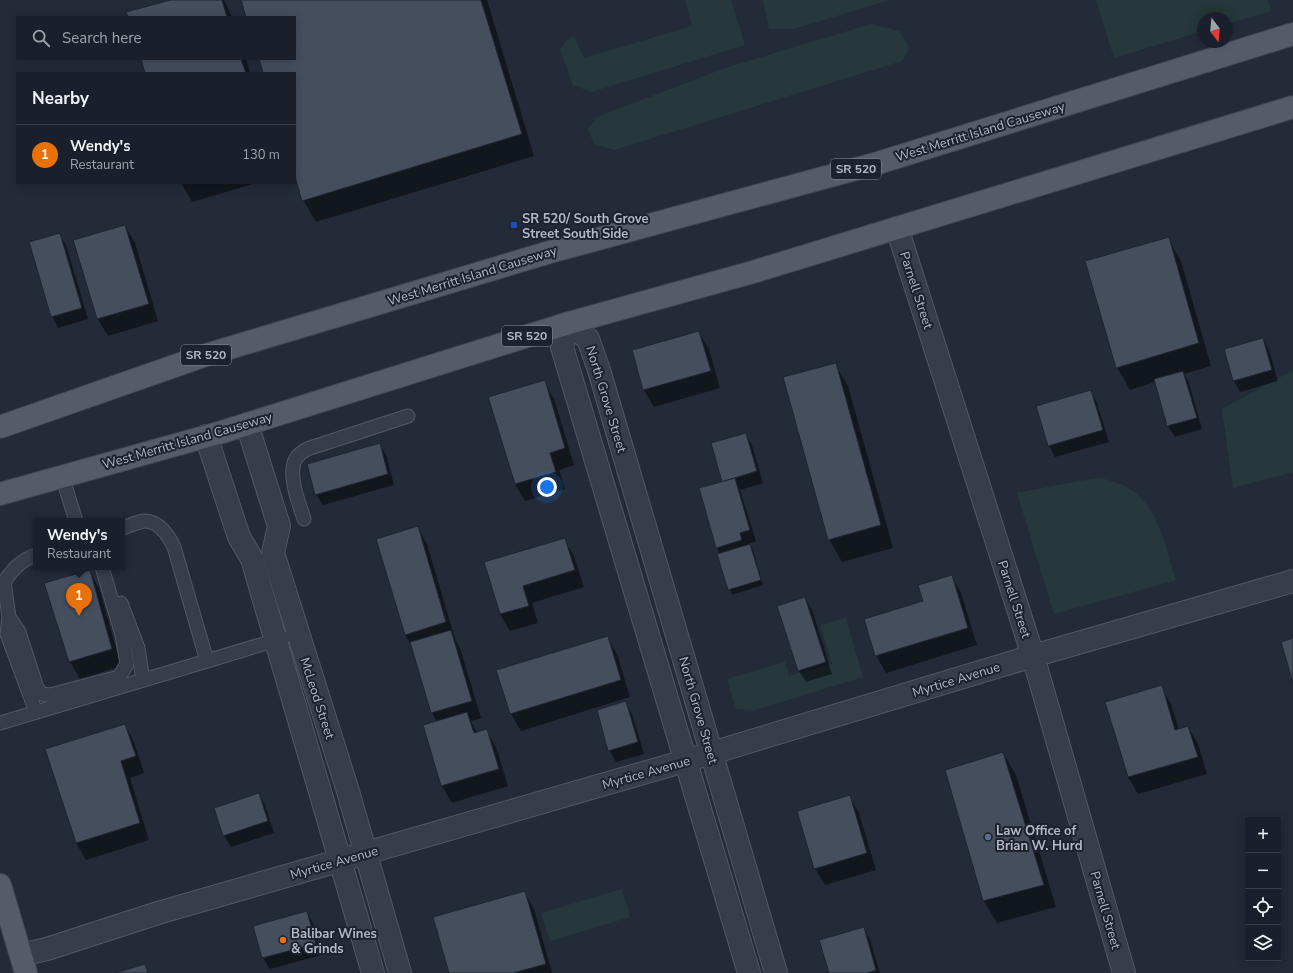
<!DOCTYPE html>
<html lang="en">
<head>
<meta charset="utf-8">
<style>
	body { margin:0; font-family:"Nunito Sans",sans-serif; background:#272d37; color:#f1f3f6 }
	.controls { position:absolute; right:12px; bottom:12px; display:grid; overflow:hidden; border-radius:0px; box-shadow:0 2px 10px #0003 }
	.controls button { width:36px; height:36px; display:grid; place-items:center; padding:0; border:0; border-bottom:1px solid #383e47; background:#1a202b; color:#f1f3f6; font:20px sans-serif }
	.compass { position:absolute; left:1197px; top:12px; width:36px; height:36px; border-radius:50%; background:#1a202b; box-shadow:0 2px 10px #0003; rotate:164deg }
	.you { position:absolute; left:547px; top:487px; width:14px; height:14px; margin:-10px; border:3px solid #fff; border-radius:50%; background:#1a73e8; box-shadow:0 0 0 6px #1a73e833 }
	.badge { display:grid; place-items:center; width:26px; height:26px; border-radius:50%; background:#8babf1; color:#fff; font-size:13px; font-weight:700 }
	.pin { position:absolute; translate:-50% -33px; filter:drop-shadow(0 1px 2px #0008) }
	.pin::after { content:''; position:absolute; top:21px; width:14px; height:12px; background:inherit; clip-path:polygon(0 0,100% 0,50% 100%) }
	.popup { position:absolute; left:33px; top:518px; width:92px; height:52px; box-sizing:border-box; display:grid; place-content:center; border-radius:0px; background:#1a202b; filter:drop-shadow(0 1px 3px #0005); font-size:13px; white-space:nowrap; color:#9fa3a9 }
	.popup b { font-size:15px; color:#f1f3f6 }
	.popup::after { content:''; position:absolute; left:50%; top:100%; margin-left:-8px; border:8px solid transparent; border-top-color:#1a202b }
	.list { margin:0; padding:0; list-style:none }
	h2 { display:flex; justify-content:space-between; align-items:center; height:52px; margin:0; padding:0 16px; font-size:17px }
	h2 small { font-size:13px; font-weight:400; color:#9fa3a9 }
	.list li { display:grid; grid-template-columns:26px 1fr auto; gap:12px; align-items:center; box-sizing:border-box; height:60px; padding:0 16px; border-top:1px solid #383e47 }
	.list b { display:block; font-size:15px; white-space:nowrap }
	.list p { margin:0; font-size:13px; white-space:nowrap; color:#9fa3a9 }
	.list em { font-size:13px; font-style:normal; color:#9fa3a9 }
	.icon { flex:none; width:22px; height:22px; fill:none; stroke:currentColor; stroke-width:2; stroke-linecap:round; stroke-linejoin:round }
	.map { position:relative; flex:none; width:1293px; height:973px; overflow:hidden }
	.search { position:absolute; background:#1a202b; box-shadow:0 2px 10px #0003; left:16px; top:16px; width:280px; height:44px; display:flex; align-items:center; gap:10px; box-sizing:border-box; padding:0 14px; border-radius:0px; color:#9fa3a9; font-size:15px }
	.panel { position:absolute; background:#1a202b; box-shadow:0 2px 10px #0003; left:16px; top:72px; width:280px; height:112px; border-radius:0px }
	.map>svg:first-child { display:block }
	.green { fill:#26383b }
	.shadow { fill:#0007 }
	.building { fill:#444e5d; stroke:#1e2430 }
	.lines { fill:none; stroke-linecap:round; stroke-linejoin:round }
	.service-casing { stroke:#525864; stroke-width:15 }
	.minor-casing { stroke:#525864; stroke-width:24 }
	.primary-casing { stroke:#404652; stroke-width:24 }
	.service { stroke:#373d49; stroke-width:13 }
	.minor { stroke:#373d49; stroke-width:22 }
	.primary { stroke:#555c69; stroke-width:22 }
	.transit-dot { fill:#1a4fb4; stroke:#1c222e; stroke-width:1.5 }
	.service-dot { fill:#5c6f8a; stroke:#1c222e; stroke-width:1.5 }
	.food-dot { fill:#e8710a; stroke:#1c222e; stroke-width:1.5 }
	.labels { text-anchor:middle; stroke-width:4; stroke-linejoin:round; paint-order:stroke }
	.shield { fill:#1c222e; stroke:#858b98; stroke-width:1 }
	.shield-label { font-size:12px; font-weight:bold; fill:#b2b8c5 }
	.street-label { font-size:13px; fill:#b2b8c5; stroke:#1c222e }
	.poi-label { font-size:13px; font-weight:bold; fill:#b2b8c5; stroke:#1c222e; text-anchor:start }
</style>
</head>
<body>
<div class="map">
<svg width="1293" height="973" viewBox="0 0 1293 973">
	<rect width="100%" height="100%" fill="#232b39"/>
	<g class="green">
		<path d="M685 0H731L745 45 591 92 573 85 560 50 567 40 574 36 584 58 692 26Z"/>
		<path d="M763 0H889L794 29H769Z"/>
		<path d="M1096 0H1268L1271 11 1227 24V18H1203V31L1114 58Z"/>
		<path d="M871 24 899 31 910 48 902 61 614 150 594 144 588 129 597 117 728 67Z"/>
		<path d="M1293 370V472L1233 488 1222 409Z"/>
		<path d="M1102 478C1111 481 1121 484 1128 488 1160 507 1165 548 1176 580L1054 614 1017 493 1078 481Z"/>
		<path d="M846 618 863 677 752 711 736 709 727 679 785 662 789 676 832 664 820 625Z"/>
		<path d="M622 889 630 917 550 941 541 913Z"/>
	</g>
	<g class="shadow">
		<path d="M175 0H224L232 17H129Z"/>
		<path d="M246 0H487L534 156 316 222 303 200 295 173V73H264L260 59H295V17H247Z"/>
		<path d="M142 59H246L250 73H146Z"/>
		<path d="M181 183H256L192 202Z"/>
		<path d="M125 226 135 243 158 321 108 336 98 319 74 241Z"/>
		<path d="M59 234 66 245 88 319 58 328 52 316Z"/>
		<path d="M1168 238 1181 261 1211 366 1184 374 1189 383 1202 429 1175 437 1168 426 1155 382 1130 390 1117 367Z"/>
		<path d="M699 332 709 349 720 388 654 407 644 390Z"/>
		<path d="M1263 339 1269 350 1278 381 1240 392 1234 381Z"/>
		<path d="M835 364 848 386 893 548 842 562 829 539Z"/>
		<path d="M544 382 554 399 574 465 559 470 565 489 525 501 515 484 490 398Z"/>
		<path d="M1091 391 1097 403 1109 442 1055 457 1049 446 1038 407Z"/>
		<path d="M746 434 752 445 763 483 740 490 756 541 749 544 753 550 763 585 732 595 700 489 724 482Z"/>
		<path d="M379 444 386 455 394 485 323 505 316 494Z"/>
		<path d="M417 527 427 544 455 639 460 648 481 718 471 721 477 733 486 730 496 747 508 786 452 803 442 786 424 726 437 722 432 713 411 645 405 635Z"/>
		<path d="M564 539 574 556 584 587 532 603 538 623 510 631 500 614 485 563Z"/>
		<path d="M89 571 99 588 121 666 80 679 70 662 45 584Z"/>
		<path d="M951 576 961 593 977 645 886 673 876 656 924 602Z"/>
		<path d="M805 598 812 610 832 674 806 682 799 671Z"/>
		<path d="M607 637 617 654 630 697 521 731 511 714 498 671Z"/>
		<path d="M1161 687 1171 704 1179 730 1188 727 1198 744 1207 774 1138 794 1128 777 1106 703Z"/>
		<path d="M626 703 632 714 644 754 616 762 609 750Z"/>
		<path d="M125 725 134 742 144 773 130 778 149 840 86 860 76 843 47 749Z"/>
		<path d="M1003 753 1016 775 1056 907 997 923 984 901Z"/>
		<path d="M259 794 265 805 274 833 231 847 224 836 215 808Z"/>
		<path d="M849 796 859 813 876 870 825 885 815 868Z"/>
		<path d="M524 892 534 909 552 973H450Z"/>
		<path d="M306 912 313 923 321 955 270 969 263 958 255 926Z"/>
		<path d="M864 928 870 940 880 973H830Z"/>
	</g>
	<g class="building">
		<path d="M171 0H222L227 17H128L126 12Z"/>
		<path d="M241 0H481L522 134 302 201 295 177V73H263L259 59H295V17H246Z"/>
		<path d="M141 59H241L246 73H145Z"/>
		<path d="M125 225 149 304 97 319 73 240Z"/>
		<path d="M60 233 82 308 51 317 29 242Z"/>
		<path d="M1169 237 1199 343 1116 368 1085 261Z"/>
		<path d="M699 331 711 371 643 390 632 350Z"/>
		<path d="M1263 338 1272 370 1233 381 1224 349Z"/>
		<path d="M836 363 881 525 828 540 783 377Z"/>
		<path d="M1183 371 1197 418 1167 426 1154 379Z"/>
		<path d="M545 380 565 448 550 453 556 472 515 484 488 397Z"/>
		<path d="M1091 390 1103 430 1048 446 1036 406Z"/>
		<path d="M746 433 757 471 722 482 711 443Z"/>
		<path d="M380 443 388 474 315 495 307 464Z"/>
		<path d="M735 478 750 530 740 533 742 540 716 548 699 488Z"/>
		<path d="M418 526 446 622 405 635 376 539Z"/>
		<path d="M565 538 575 570 523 586 529 606 500 614 484 562Z"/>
		<path d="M750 544 761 580 728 590 717 554Z"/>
		<path d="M90 570 112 649 69 662 44 583Z"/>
		<path d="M952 575 968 628 875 656 864 619 923 601 918 585Z"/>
		<path d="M805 597 826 662 798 671 777 606Z"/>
		<path d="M451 630 472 701 431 713 410 642Z"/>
		<path d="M608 636 621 680 510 714 496 670Z"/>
		<path d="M1293 638V683L1281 642Z"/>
		<path d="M1162 685 1175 730 1188 726 1198 757 1128 777 1105 702Z"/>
		<path d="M626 701 638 742 608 751 597 710Z"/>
		<path d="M467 712 474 733 487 729 499 769 441 786 423 725Z"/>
		<path d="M125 724 136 756 121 761 140 823 76 843 45 749Z"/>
		<path d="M1003 752 1044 885 983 901 945 770Z"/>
		<path d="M259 793 268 821 223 836 214 808Z"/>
		<path d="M850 795 867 853 814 869 797 811Z"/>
		<path d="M525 891 546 964 513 973H449L433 917Z"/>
		<path d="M307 911 316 944 262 958 253 926Z"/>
		<path d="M864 927 876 970 867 973H829L819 940Z"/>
		<path d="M145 964 148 973H115Z"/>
	</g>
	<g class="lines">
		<defs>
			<g id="service">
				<path d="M62 476 76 521"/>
				<path d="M304 519C299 503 286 472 297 457 299 454 304 451 307 449L408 416"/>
				<path d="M36 555C21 560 13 569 4 582L9 617 7 634 36 712"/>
				<path d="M121 603 138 648 143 680"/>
				<path d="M9 617 19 632 37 688 42 694 50 695 119 677 127 664 122 635 102 567"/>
				<path d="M207 661 283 638"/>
				<path d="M0 723 207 661 174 547C169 536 158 520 144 521 137 522 129 526 122 528"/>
			</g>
			<g id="minor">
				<path d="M897 228 1033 656 1124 973"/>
				<path d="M247 424 279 526 273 553 347 788 400 973"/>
				<path d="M206 436 239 537 252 559 373 973"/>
				<path d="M21 955 47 949 158 913 685 761 1033 656 1293 581"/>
				<path d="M749 973 562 347 569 323 588 339 599 370 776 973"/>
			</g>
			<g id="primary">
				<path d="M0 427 206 355 550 252 878 163 1293 34"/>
				<path d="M0 494 222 432 569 323 753 272 1293 107"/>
				<path d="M0 885 26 973"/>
			</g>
		</defs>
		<use href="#service" class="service-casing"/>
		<use href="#minor" class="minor-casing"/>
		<use href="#primary" class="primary-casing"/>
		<use href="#service" class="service"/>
		<use href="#minor" class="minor"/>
		<use href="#primary" class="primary"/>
	</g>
	<rect class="transit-dot" x="510" y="221" width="8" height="8" rx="2"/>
	<circle class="service-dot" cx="988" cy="837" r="4"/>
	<circle class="food-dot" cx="283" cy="940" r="4"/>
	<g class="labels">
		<g class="shield">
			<rect x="831" y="159" width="50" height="20" rx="3"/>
			<rect x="502" y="326" width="50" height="20" rx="3"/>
			<rect x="181" y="345" width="50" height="20" rx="3"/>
		</g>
		<g class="shield-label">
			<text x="856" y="173">SR 520</text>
			<text x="527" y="340">SR 520</text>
			<text x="206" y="359">SR 520</text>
		</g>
		<g class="street-label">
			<text transform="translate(980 131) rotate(-17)" y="5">West Merritt Island Causeway</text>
			<text transform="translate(472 275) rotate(-17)" y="5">West Merritt Island Causeway</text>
			<text transform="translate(917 290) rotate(72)" y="5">Parnell Street</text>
			<text transform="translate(607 399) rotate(73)" y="5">North Grove Street</text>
			<text transform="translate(187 440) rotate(-16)" y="5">West Merritt Island Causeway</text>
			<text transform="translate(1015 599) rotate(72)" y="5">Parnell Street</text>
			<text transform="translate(956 679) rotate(-17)" y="5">Myrtice Avenue</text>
			<text transform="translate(318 698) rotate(72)" y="5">McLeod Street</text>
			<text transform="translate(699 710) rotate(74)" y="5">North Grove Street</text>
			<text transform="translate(646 772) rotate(-16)" y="5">Myrtice Avenue</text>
			<text transform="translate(334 862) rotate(-16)" y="5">Myrtice Avenue</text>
			<text transform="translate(1106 910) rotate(74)" y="5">Parnell Street</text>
		</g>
		<g class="poi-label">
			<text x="522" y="223">SR 520/ South Grove<tspan x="522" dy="15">Street South Side</tspan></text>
			<text x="996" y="835">Law Office of<tspan x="996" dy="15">Brian W. Hurd</tspan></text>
			<text x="291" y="938">Balibar Wines<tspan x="291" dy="15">&amp; Grinds</tspan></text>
		</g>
	</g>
</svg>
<div class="controls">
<button>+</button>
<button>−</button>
<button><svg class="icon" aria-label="locate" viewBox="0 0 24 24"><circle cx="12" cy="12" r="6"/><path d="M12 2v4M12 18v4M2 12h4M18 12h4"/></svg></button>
<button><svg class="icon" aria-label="layers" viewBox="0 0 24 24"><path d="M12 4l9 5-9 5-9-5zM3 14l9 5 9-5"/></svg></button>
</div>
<svg class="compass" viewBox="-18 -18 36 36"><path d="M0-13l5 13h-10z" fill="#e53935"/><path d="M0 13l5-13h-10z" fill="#9fa3a9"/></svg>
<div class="you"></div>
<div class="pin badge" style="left:79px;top:616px;background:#e8710a">1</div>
<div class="popup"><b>Wendy's</b>Restaurant</div>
<div class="search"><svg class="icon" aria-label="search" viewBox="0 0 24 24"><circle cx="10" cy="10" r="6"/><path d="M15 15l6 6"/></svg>Search here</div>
<section class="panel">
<h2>Nearby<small></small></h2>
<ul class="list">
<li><span class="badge" style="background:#e8710a">1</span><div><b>Wendy's</b><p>Restaurant</p></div><em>130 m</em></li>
</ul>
</section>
</div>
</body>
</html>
